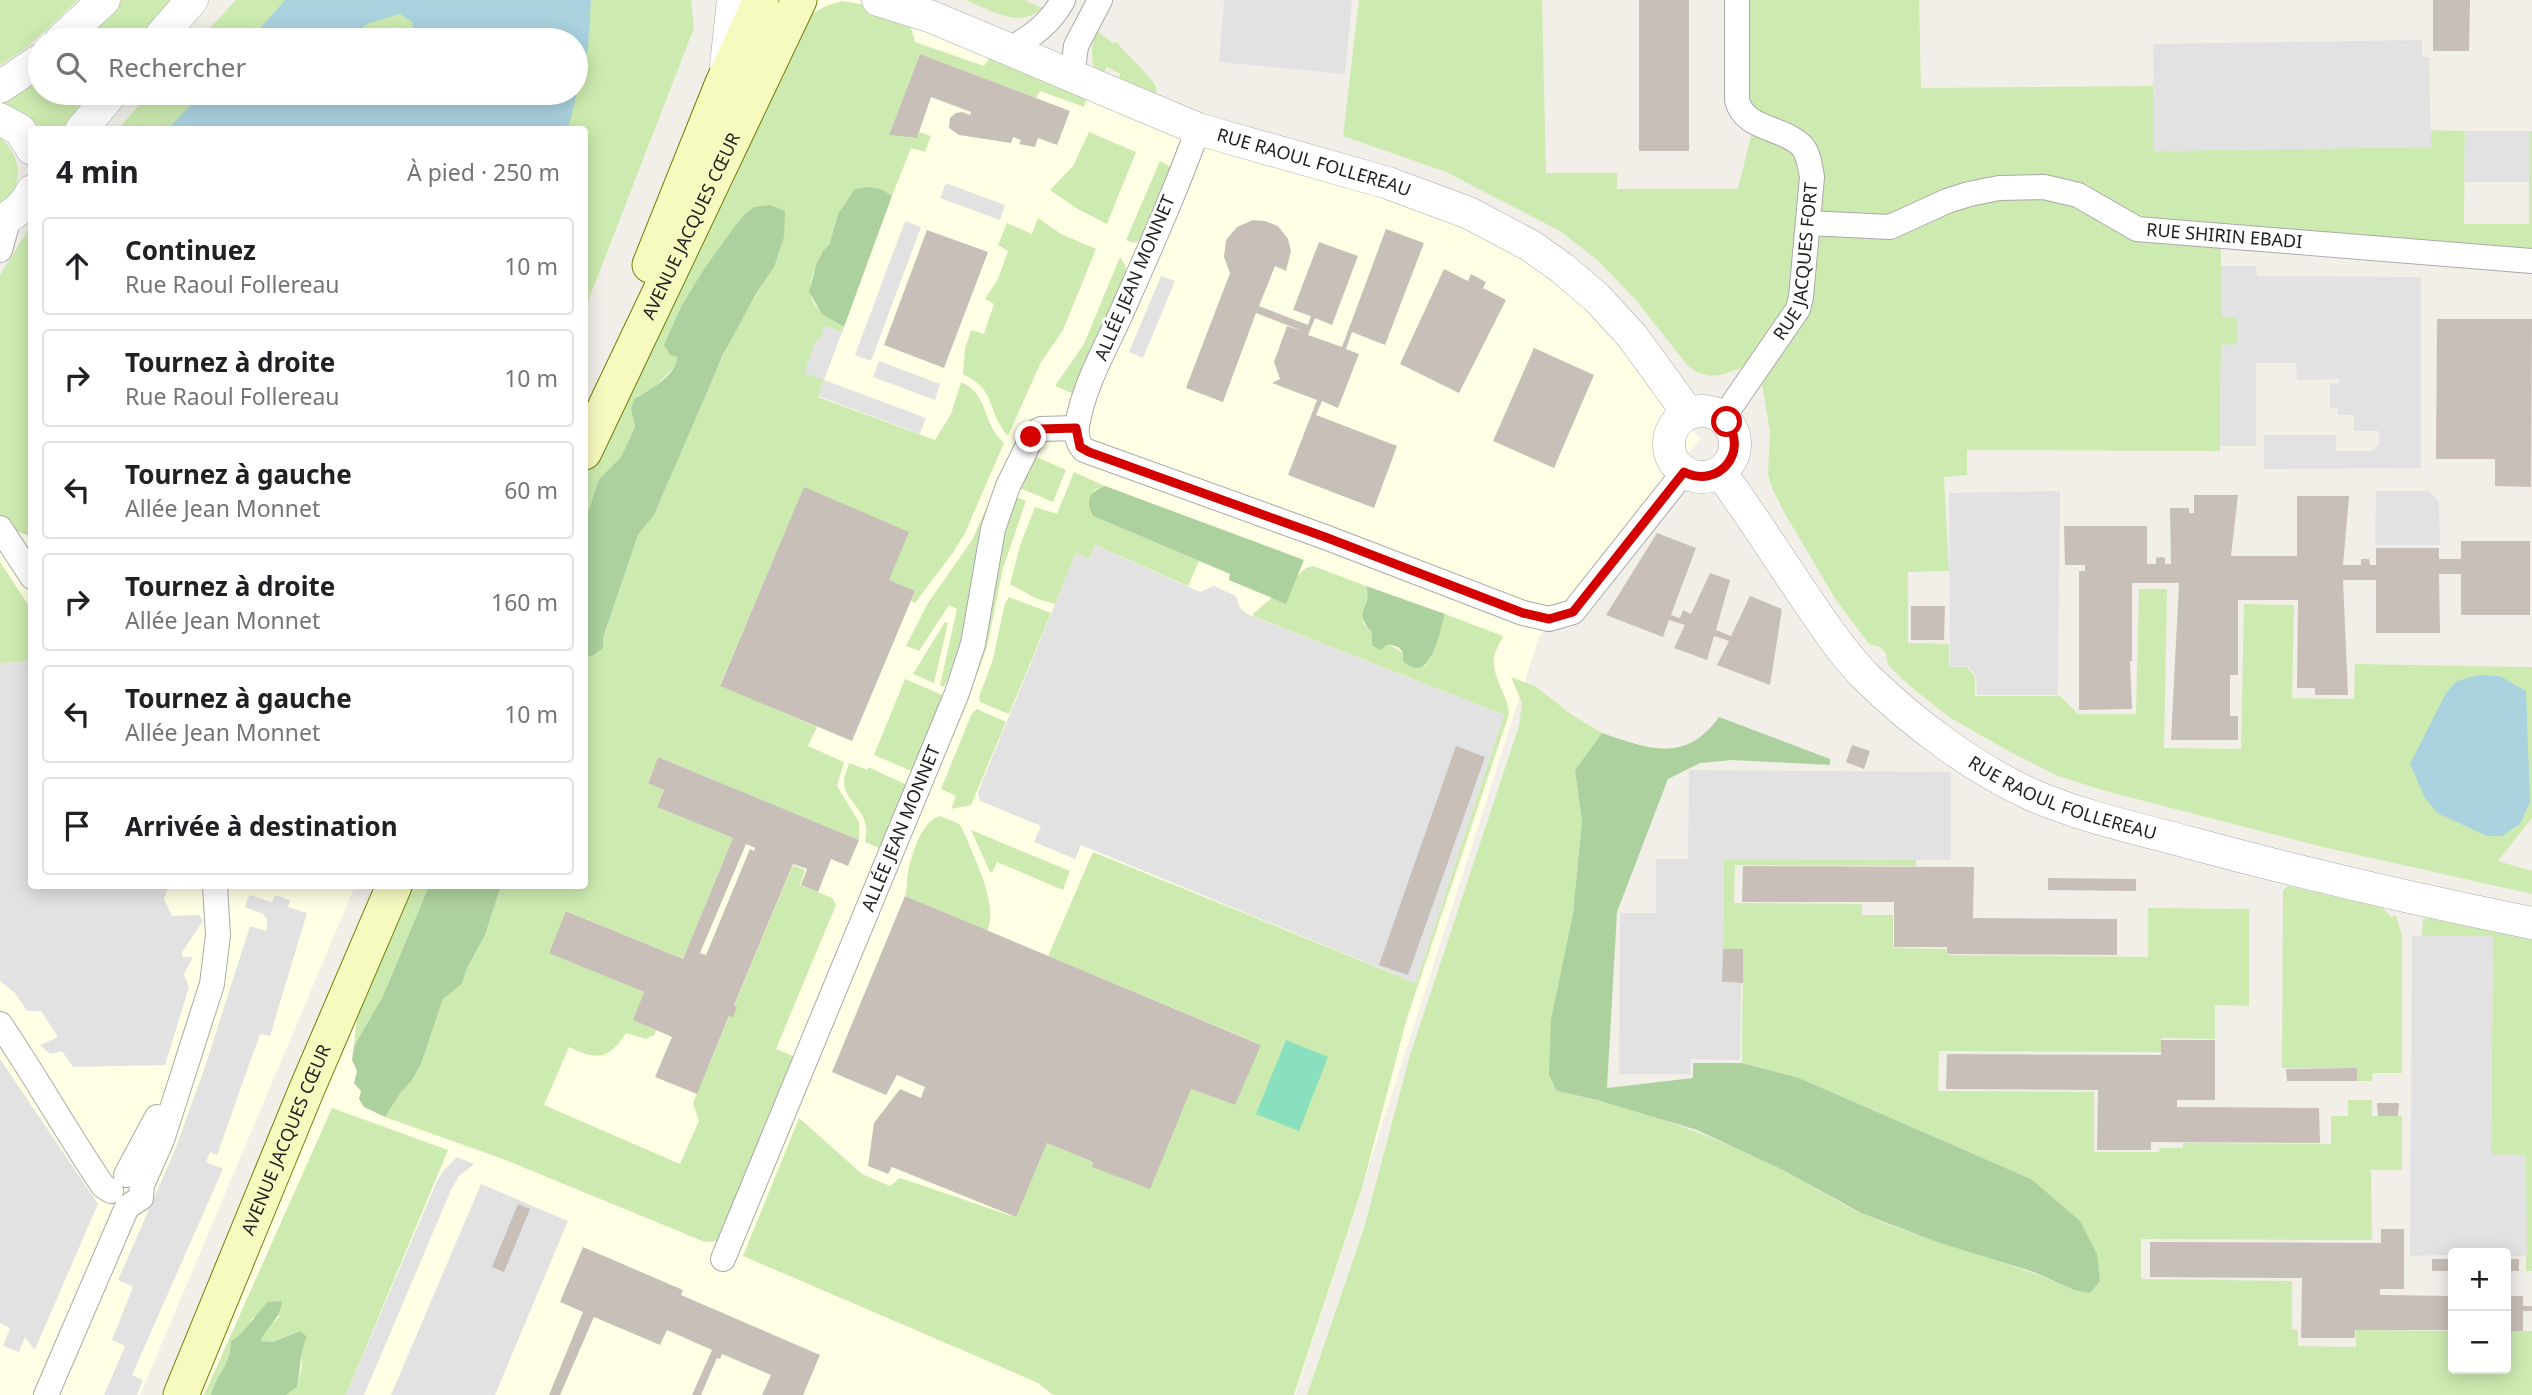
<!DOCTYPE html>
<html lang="fr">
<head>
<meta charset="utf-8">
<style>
	body { margin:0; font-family:"Noto Sans",sans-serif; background:#f2f2f2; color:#202124 }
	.controls { position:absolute; right:21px; bottom:21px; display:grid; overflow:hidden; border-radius:7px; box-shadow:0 4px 18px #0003 }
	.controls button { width:63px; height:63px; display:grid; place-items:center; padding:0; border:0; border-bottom:2px solid #e0e0e0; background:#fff; color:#202124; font:35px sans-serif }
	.stop { position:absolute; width:21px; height:21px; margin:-16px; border:5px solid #d40000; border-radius:50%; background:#fff }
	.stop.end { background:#d40000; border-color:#fff; box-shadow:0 2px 7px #0008 }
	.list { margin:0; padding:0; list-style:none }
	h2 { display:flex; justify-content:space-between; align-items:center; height:91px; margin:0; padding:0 28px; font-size:30px }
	h2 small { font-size:23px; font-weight:400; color:#757577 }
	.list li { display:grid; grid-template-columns:46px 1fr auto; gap:21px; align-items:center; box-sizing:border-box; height:98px; margin:0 14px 14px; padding:0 14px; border:2px solid #e0e0e0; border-radius:7px }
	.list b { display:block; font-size:26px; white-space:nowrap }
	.list p { margin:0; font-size:23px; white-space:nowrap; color:#757577 }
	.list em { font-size:23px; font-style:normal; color:#757577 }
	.icon { flex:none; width:38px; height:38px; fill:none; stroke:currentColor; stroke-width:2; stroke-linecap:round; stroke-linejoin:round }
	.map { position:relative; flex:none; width:2532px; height:1395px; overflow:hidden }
	.search { position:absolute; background:#fff; box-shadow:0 4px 18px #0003; left:28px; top:28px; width:560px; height:77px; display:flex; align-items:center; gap:18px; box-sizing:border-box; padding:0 24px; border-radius:38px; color:#757577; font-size:26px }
	.panel { position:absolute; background:#fff; box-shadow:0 4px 18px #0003; left:28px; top:126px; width:560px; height:763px; border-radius:7px }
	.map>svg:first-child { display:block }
	.education { fill:#ffffe5 }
	.grass { fill:#cdebb0 }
	.forest { fill:#add19e }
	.pitch { fill:#88e0be }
	.parking { fill:#e2e2e2 }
	.water { fill:#aad3df }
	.building { fill:#c7bfb8; fill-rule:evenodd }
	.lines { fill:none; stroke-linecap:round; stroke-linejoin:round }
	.minor-casing { stroke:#a9a9a9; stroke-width:26 }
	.tertiary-casing { stroke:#a9a9a9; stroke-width:33 }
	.secondary-casing { stroke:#707d05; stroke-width:37 }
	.minor { stroke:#fff; stroke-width:24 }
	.tertiary { stroke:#fff; stroke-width:32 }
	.secondary { stroke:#f7fabf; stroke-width:35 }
	.route { stroke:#d40000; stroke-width:9 }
	.labels { text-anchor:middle; stroke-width:6; stroke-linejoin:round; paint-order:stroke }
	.street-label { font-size:18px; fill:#222; stroke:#fff }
</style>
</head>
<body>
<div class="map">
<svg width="2532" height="1395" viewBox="0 0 2532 1395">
	<rect width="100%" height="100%" fill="#f2efe9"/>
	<g class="education">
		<path d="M786 0H858L1403 199 1505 243 1602 317 1700 439 1539 637 1295 1395H193L403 886H584L585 466Z"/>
		<path d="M0 514 8 529 31 536 32 886H355L140 1395H0Z"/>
	</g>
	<g class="grass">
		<path d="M0 0H78L26 48 0 65Z"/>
		<path d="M122 0H172L136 40H79Z"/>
		<path d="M236 0H691L694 28 585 309 584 130H117L150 93H576V40H199Z"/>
		<path d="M966 0H1024L1042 8C1019 30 991 10 966 0Z"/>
		<path d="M1359 0H1542L1546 173H1617V189H1738L1752 131C1776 143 1794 145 1802 172L1793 297 1749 365 1721 375 1710 376 1699 373 1688 366 1635 299 1597 260 1560 231 1446 172 1343 136Z"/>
		<path d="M1744 0H1919L1921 88 2153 86 2155 151 2431 147V130L2465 131 2464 224H2529V131H2532V253L2221 229V318H2237V345L2221 346 2220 451 1967 450V475L1944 477 1949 571 1908 572V643L1949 644V667H1967L1975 677V696H2060L2078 714H2136L2139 589H2167L2164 748 2241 749 2244 604 2294 605 2292 698 2354 699 2355 664 2532 667V818L2498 861 2532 871V894L2327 848 2109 792 2058 776 2003 748 1949 717 1911 687 1888 665 1886 653 1880 647 1869 644 1836 600 1784 512 1772 488 1768 474 1770 432 1761 378 1807 313 1820 153 1811 138 1749 108Z"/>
		<path d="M842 1 867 5 913 23 911 28 915 42 984 66 989 58 1067 88 1066 91 1086 99 1084 107 1040 91 1036 98 920 54 889 135 916 138 919 132 931 136 925 152 911 148 892 196 883 190 838 214C835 222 834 233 831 241 828 246 824 249 821 255 802 294 807 306 844 327L842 332 825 326 824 380 818 397 935 440 951 414 961 382C990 395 981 423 1004 443L965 533 952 554 915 603 911 601 915 591 889 580 804 488 720 685 817 727 808 746 844 762 837 786 859 822V840L658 757 648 782 664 790 657 807 733 838 683 959 567 911 549 952 644 992 633 1020 656 1030 654 1035 646 1039 626 1033C608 1061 597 1060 569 1047L544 1105 680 1164 699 1121 693 1103 793 865 805 870 800 885 832 898 836 905 776 1049 798 1058 719 1241 705 1242 503 1159 385 1117 401 1092 411 1082 421 1064 443 999 462 984 467 968 485 935 500 889 505 886H584L585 654 591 657 603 648V638L638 535 654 515C690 431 722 343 774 267L731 231 704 269 677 364 654 388 634 399 631 409 635 427 621 457 599 479 589 509 585 512V467L730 189 789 58 810 15 826 6Z"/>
		<path d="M1097 31 1113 43 1116 42 1153 81 1157 89 1155 96 1119 80 1120 74 1107 67 1101 78 1096 74C1091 59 1090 46 1097 31Z"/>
		<path d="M40 76V93H95L68 129H37L21 112 0 101Z"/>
		<path d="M1089 132 1136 152 1107 224 1078 209 1050 190 1073 166Z"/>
		<path d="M0 137C22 156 26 187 0 205Z"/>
		<path d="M1160 161 1171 167 1139 241 1133 243 1126 240Z"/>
		<path d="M1038 218 1061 234 1096 249 1063 330 1040 364 1008 436C985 410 999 392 963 374L965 349 971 330 984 334 994 304 985 299 998 279 1008 251 998 245 1007 223 1032 234Z"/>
		<path d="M31 225V536L8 529 0 514V275Z"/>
		<path d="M1120 257 1126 267V272L1076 395 1055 386 1084 344Z"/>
		<path d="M1032 455 1066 470 1053 502 1015 486Z"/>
		<path d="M1074 472 1105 486 1094 490 1093 516 1199 561 1188 586 1095 545 1089 559 1076 553 1055 604 1035 598 1010 584 1020 546 1035 507 1057 514Z"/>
		<path d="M995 489 975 601 957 658 944 687 940 685 957 609 949 605 919 651 906 646 928 603 972 540Z"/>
		<path d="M1011 495 1026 501 1003 568 987 647 969 696 963 694Z"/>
		<path d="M0 562 31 609V662L0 663Z"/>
		<path d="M1313 566 1366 586C1370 599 1362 609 1363 623 1381 642 1403 652 1425 666L1431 658 1445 614 1503 636C1500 643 1495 651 1494 658 1492 678 1508 695 1509 714L1407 1018 1362 1188 1294 1395H1053L1038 1383 990 1362 743 1256 799 1118 862 1174 890 1186 900 1178 1015 1217 1047 1143 1093 1162 1092 1167 1191 1089 1235 1105 1260 1044 1048 956 1093 852 1416 983 1504 715 1253 616 1254 613 1306 568Z"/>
		<path d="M1009 597 1051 613 1009 714 980 702 979 697 993 659 1005 603Z"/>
		<path d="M945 622 948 623 934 683 913 674Z"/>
		<path d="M1511 677 1535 686 1572 715 1602 733 1575 770 1582 820 1557 1091C1635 1108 1712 1134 1783 1170 1810 1184 1836 1202 1863 1214 1932 1244 2006 1259 2074 1290L2031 1179 1799 1078 1742 1063 1743 950 1723 949 1724 859 1916 860V866L1735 865 1734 903 1862 904V915H1893V948L1946 949 1947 955 2148 957V908L2249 909V1006L2215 1005V1039L2161 1038V1052L1939 1051 1938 1091 2094 1092V1152H2159L2160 1148H2183V1143L2331 1144V1116H2348V1100H2372V1116H2402V1170H2371L2372 1240 2141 1239V1279L2292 1281V1329L2298 1330V1346L2356 1347V1330L2453 1331V1369H2506V1331H2532V1395H1307L1364 1228 1410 1055 1519 726 1522 703Z"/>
		<path d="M905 679 947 697 914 770H909L874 755Z"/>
		<path d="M977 709 1006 722 971 805 951 809 956 796 941 789 972 713Z"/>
		<path d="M849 763 867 770 868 767 905 784 908 792 884 850 865 842C873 809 842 803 844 779 845 774 848 768 849 763Z"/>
		<path d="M940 816 959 824 962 828C972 853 1000 906 987 931L905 896C908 887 906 877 909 868 913 851 922 821 940 816Z"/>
		<path d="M971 830 1070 871 1063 890 997 862 992 873 990 872Z"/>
		<path d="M407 886H429L383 996 354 1046 359 999Z"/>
		<path d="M2288 886 2383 908 2391 917 2396 915 2402 936V1073H2373L2372 1081H2357V1068H2282L2283 890Z"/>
		<path d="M2429 918 2532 940V1271H2526V1155H2491L2493 937 2422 936 2423 919Z"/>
		<path d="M332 1108 448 1150 346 1395H286L297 1387 302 1366 299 1331 271 1342H261L265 1331 280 1316 253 1317 245 1333 231 1341C230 1368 216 1373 211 1395H204Z"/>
	</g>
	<g class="forest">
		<path d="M870 187 883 190 892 196 844 327 822 314 809 292 816 265 823 251 830 243 838 214 855 189Z"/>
		<path d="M770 205 785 211 784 237 774 267 756 294 722 357 654 515 638 535 603 638V648L591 657 584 654 585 512 589 509 599 479 621 457 635 427 631 409 634 399C650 390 674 377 678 357L670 355 664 345 682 305 704 269 731 231 745 214 755 207Z"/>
		<path d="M1105 486 1304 560 1286 604 1229 580 1230 574 1093 516C1085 500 1089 492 1105 486Z"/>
		<path d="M1366 586 1445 614C1439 633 1431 687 1403 661V652L1398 647 1388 644 1380 650 1372 645V632C1351 611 1373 608 1366 586Z"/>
		<path d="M1719 717 1830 759V765L1732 760 1700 763 1668 779 1617 912 1607 1088 1693 1078V1063H1742L1799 1078 2031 1179 2080 1221 2097 1254 2100 1281 2090 1293 2074 1290 2034 1272 1937 1242 1861 1213 1783 1170 1697 1130 1597 1100 1557 1091 1549 1075 1551 1020 1573 914 1582 821 1575 770 1602 733C1649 749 1685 764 1719 717Z"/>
		<path d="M429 886H505L500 889 485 935 467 968 462 984 443 999 421 1064 411 1082 401 1092 385 1117 364 1107 359 1099 361 1091 354 1083 357 1071 352 1060 354 1046 383 996Z"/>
		<path d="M282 1301C279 1322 268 1324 261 1341L272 1342 300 1331 307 1337C299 1352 301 1370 297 1387L286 1395H211C216 1373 230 1368 231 1341 247 1332 254 1315 268 1302Z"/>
	</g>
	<path class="pitch" d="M1286 1040 1328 1057 1299 1131 1256 1114Z"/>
	<g class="parking">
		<path d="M1224 0H1352L1345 74 1219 62Z"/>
		<path d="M2422 40V57H2429L2431 147 2154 151 2153 44Z"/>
		<path d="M2465 131H2529V182H2464Z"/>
		<path d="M946 183 1005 205 1000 220 940 198Z"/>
		<path d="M905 221 921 227 871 361 855 355Z"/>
		<path d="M2221 266H2256L2257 276 2421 277V468L2264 469V435H2336V451H2372L2379 445V431H2354V415H2338V408H2330V383H2339V379L2297 380 2296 363H2256V446H2220L2221 345 2237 344V318H2221Z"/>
		<path d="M1161 276 1175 281 1143 358 1129 352Z"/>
		<path d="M825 326 842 332 824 380 926 418 920 434 818 396 824 380 804 373 816 340 819 341Z"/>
		<path d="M879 361 940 384 935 400 873 377Z"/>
		<path d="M2060 491 2058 695H1977L1976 676 1968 666 1950 667 1949 493Z"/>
		<path d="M2376 491H2428L2439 501 2440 545H2375Z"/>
		<path d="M1095 545 1200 592 1214 586 1236 596 1240 608 1247 614 1504 715 1416 983 1081 845 1075 859 1034 842 1041 826 980 801 978 792 1076 553 1089 559Z"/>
		<path d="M31 662 32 886H168L164 899 172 916 199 915 203 921 182 952V957H193L184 974 189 987 165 1065 73 1067 62 1051 50 1054 40 1045 58 1037 41 1011H27L15 993 0 981V663Z"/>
		<path d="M1689 770 1951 772V860L1724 859 1723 983H1741L1740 1060 1691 1059 1690 1074H1619L1620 913H1656V859H1688Z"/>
		<path d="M249 895 272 902 275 895 290 900 288 907 307 913 270 1036 260 1034 217 1155 210 1152 206 1162 223 1169 132 1375 143 1380 137 1395H104L125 1346 112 1340 133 1287 118 1280 175 1150 205 1067 250 926 267 931V919L263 914 245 907Z"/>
		<path d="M2412 936H2493L2491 1154 2526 1155 2527 1256H2506V1253L2410 1256Z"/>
		<path d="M0 1059 98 1204 36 1347 34 1349 25 1337 19 1352 3 1346 10 1328 0 1323Z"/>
		<path d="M457 1157 474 1164 459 1176 451 1190 364 1395H346L437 1181 443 1171Z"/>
		<path d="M481 1184 568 1221 495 1395H391Z"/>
	</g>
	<g class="water">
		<path d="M285 0H591L588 48 568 129H168L202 93H342L356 96 363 93H576V40H416L412 22 400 14 369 23 345 40H250Z"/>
		<path d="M2478 675 2500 676 2526 691 2530 802 2520 824 2502 836H2487L2437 813 2425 798 2410 764 2446 693 2457 681Z"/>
	</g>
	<g class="building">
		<rect x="1639" y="0" width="50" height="151"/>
		<path d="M2433 0H2470L2469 51H2433Z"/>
		<path d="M920 54 1070 111 1057 145 1038 138 1035 147 1019 144 1021 140 1013 137 1011 143 959 135 949 128 950 118 956 113 962 112 970 115 971 112 931 97 917 138 889 135Z"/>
		<path d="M1253 220 1265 221 1278 226 1288 239 1291 251 1286 271 1275 266 1259 306 1308 325 1311 316 1293 310 1319 242 1358 256 1332 325 1315 318 1308 335 1342 347 1386 229 1424 243 1385 345 1352 332 1346 349 1359 354 1338 408 1322 401 1316 415 1397 446 1374 508 1288 475 1317 400 1272 383 1280 379 1274 362 1287 326 1305 332 1256 313 1223 402 1186 388 1230 273 1224 257 1226 240 1237 227Z"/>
		<path d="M927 230 988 252 944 368 884 345Z"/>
		<path d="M1444 269 1468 281 1471 274 1486 282 1483 288 1506 300 1459 393 1400 364Z"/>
		<path d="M2437 319H2532L2531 487 2495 486V459H2436Z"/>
		<path d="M1534 348 1594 375 1554 468 1493 441Z"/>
		<path d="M804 487 909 532 889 580 915 591 852 741 720 686Z"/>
		<path d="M2194 495H2238L2231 556H2297V496H2349L2343 565H2361V559H2369L2370 565H2376V548H2439V559H2461V541H2530V615H2461V574H2439L2440 633H2376V580H2343L2348 695H2315V688H2297L2298 600H2238V675H2230V716H2238V740H2171L2179 583H2132V661H2130L2132 709 2079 710V571H2085V565H2065L2064 526H2147V564H2156V558L2161 557 2165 558V564H2171L2170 508H2189V513H2194Z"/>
		<path d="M1657 533 1696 548 1671 615 1680 618 1683 610 1691 614 1710 573 1730 580 1716 630 1731 636 1750 596 1782 609 1770 685 1717 665 1729 641 1714 636 1707 660 1674 648 1685 625 1669 620 1663 637 1606 615Z"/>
		<path d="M1911 606H1945L1944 640H1911Z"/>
		<path d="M1852 745 1870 751 1864 769 1846 762Z"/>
		<path d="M1456 746 1485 757 1408 975 1379 965Z"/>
		<path d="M658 757 859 840 848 866 831 859 818 892 801 885 807 869 793 864 734 1005 737 1007 733 1017 729 1016 697 1094 655 1077 672 1037 633 1020 644 992 549 953 566 911 683 959 733 838 657 807 664 790 648 783ZM746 844 755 848 754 851 750 849 706 955 700 953Z"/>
		<path d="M1743 866 1974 867 1973 918 2117 919V955L1947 954V947H1894V902H1742Z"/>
		<path d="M2048 878 2136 879V891L2048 890Z"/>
		<path d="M905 896 1261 1045 1235 1105 1191 1089 1150 1189 1092 1167 1093 1162 1047 1143 1016 1217 892 1167 888 1174 868 1166 874 1123 900 1089 921 1098 925 1087 897 1075 886 1095 832 1072Z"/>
		<path d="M1723 949H1743V983L1722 982Z"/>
		<path d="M2161 1040H2215V1100H2177V1107L2319 1108 2320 1143 2151 1142V1150H2097L2098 1090 1946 1089 1947 1054 2161 1055Z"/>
		<path d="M2357 1068V1081H2287L2286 1069Z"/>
		<path d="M2377 1103H2399L2398 1116H2378Z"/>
		<path d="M518 1204 530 1209 504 1272 492 1267Z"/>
		<path d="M2381 1229H2404V1289H2380V1295L2453 1296V1330H2355V1338H2301L2302 1278 2150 1277V1242L2381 1243Z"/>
		<path d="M583 1247 683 1290 681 1295 820 1355 803 1395H762L771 1375 722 1354 720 1359 717 1358 701 1395H692L712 1350 667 1330 660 1345 594 1317 560 1395H549L583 1312 560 1302Z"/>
		<rect x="2432" y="1259" width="21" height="12"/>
		<rect x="2506" y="1259" width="13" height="12"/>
		<path d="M2506 1296H2523V1306H2532V1311H2523V1331H2506Z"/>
	</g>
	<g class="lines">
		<defs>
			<g id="minor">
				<path d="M1009 50C1032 36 1050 24 1063 0"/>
				<path d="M1072 77 1076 46 1100 0"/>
				<path d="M1198 129C1175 193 1147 255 1120 316 1104 351 1083 388 1077 426 1076 435 1077 443 1084 450L1325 537 1523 613 1549 619 1573 612 1684 472"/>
				<path id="s1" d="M1808 223 1890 227 1947 201 1969 194 1999 188 2044 187 2078 195 2137 229 2532 261"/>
				<path d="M0 250 9 217"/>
				<path id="s2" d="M1723 418 1798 309 1801 297 1812 177C1810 167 1809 154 1802 146 1782 126 1744 130 1737 100V0"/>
				<path d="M0 528 32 577"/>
				<path d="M0 1024C36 1077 67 1133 103 1186L111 1191"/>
				<path d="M126 1175 157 1117"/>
				<path id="s3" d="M723 1259 957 693 973 644 993 529 1008 486 1034 433 1041 429 1076 428"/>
				<path d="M46 1395 127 1207 141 1198 142 1185 162 1140 212 984 218 935 215 886"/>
			</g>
			<g id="tertiary">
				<path id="s4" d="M878 0 932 17 1198 129 1388 183 1469 213 1531 246 1562 268 1597 298 1632 336 1688 413"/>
				<path d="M61 40 104 0"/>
				<path d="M157 40 192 0"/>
				<path d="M726 65 733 0"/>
				<path d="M0 87 40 60"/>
				<path d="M0 119 20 130 32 149"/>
				<path d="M81 130 112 93"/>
				<path d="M0 221C15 215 25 205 32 191"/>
				<circle cx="1702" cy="444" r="33"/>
				<path id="s5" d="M1720 472C1751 514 1779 559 1809 603 1827 629 1845 656 1867 678 1912 722 1973 768 2030 794 2080 816 2135 828 2187 842 2301 873 2416 900 2532 923"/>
			</g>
			<g id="secondary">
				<path d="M650 265 723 83 761 0"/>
				<path id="s6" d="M584 452 799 0"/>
				<path id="s7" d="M181 1395 306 1091 394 886"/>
			</g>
		</defs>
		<use href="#minor" class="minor-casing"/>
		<use href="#tertiary" class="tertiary-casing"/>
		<use href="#secondary" class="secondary-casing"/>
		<use href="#minor" class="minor"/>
		<use href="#tertiary" class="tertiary"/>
		<use href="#secondary" class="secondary"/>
	</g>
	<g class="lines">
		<path class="route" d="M1031 437 1041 429 1076 428 1080 447 1089 452 1325 537 1523 613 1549 619 1573 612 1684 472C1718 489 1749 453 1727 422"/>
	</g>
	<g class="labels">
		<g class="street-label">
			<text dy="6" stroke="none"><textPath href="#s4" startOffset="466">RUE RAOUL FOLLEREAU</textPath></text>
			<text dy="6" stroke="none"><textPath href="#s6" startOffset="250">AVENUE JACQUES CŒUR</textPath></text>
			<text dy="6" stroke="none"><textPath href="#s1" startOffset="434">RUE SHIRIN EBADI</textPath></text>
			<text dy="6" stroke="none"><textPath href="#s2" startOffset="178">RUE JACQUES FORT</textPath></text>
			<text transform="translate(1135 278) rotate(-67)" y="6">ALLÉE JEAN MONNET</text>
			<text dy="6" stroke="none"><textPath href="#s5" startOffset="486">RUE RAOUL FOLLEREAU</textPath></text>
			<text dy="6" stroke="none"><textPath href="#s3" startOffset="466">ALLÉE JEAN MONNET</textPath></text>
			<text dy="6" stroke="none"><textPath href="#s7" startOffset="276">AVENUE JACQUES CŒUR</textPath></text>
		</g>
	</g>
</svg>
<div class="controls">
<button>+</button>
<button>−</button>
</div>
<div class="stop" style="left:1727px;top:422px"></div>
<div class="stop end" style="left:1031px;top:437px"></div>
<div class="search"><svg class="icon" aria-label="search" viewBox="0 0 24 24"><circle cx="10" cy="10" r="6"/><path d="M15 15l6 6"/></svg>Rechercher</div>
<section class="panel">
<h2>4 min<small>À pied · 250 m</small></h2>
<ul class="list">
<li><svg class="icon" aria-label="ahead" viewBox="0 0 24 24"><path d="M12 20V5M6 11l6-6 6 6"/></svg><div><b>Continuez</b><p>Rue Raoul Follereau</p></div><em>10 m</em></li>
<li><svg class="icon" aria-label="right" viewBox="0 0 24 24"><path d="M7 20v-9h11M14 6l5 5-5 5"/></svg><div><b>Tournez à droite</b><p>Rue Raoul Follereau</p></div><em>10 m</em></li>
<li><svg class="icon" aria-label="left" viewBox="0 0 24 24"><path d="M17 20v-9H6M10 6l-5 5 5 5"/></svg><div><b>Tournez à gauche</b><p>Allée Jean Monnet</p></div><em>60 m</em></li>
<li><svg class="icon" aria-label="right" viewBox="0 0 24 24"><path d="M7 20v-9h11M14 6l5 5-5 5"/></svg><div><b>Tournez à droite</b><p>Allée Jean Monnet</p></div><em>160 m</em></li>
<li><svg class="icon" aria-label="left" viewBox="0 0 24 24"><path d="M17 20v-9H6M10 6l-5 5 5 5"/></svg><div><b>Tournez à gauche</b><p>Allée Jean Monnet</p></div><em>10 m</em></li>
<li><svg class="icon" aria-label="arrive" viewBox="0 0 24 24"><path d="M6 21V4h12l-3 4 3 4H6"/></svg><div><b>Arrivée à destination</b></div></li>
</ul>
</section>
</div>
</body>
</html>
